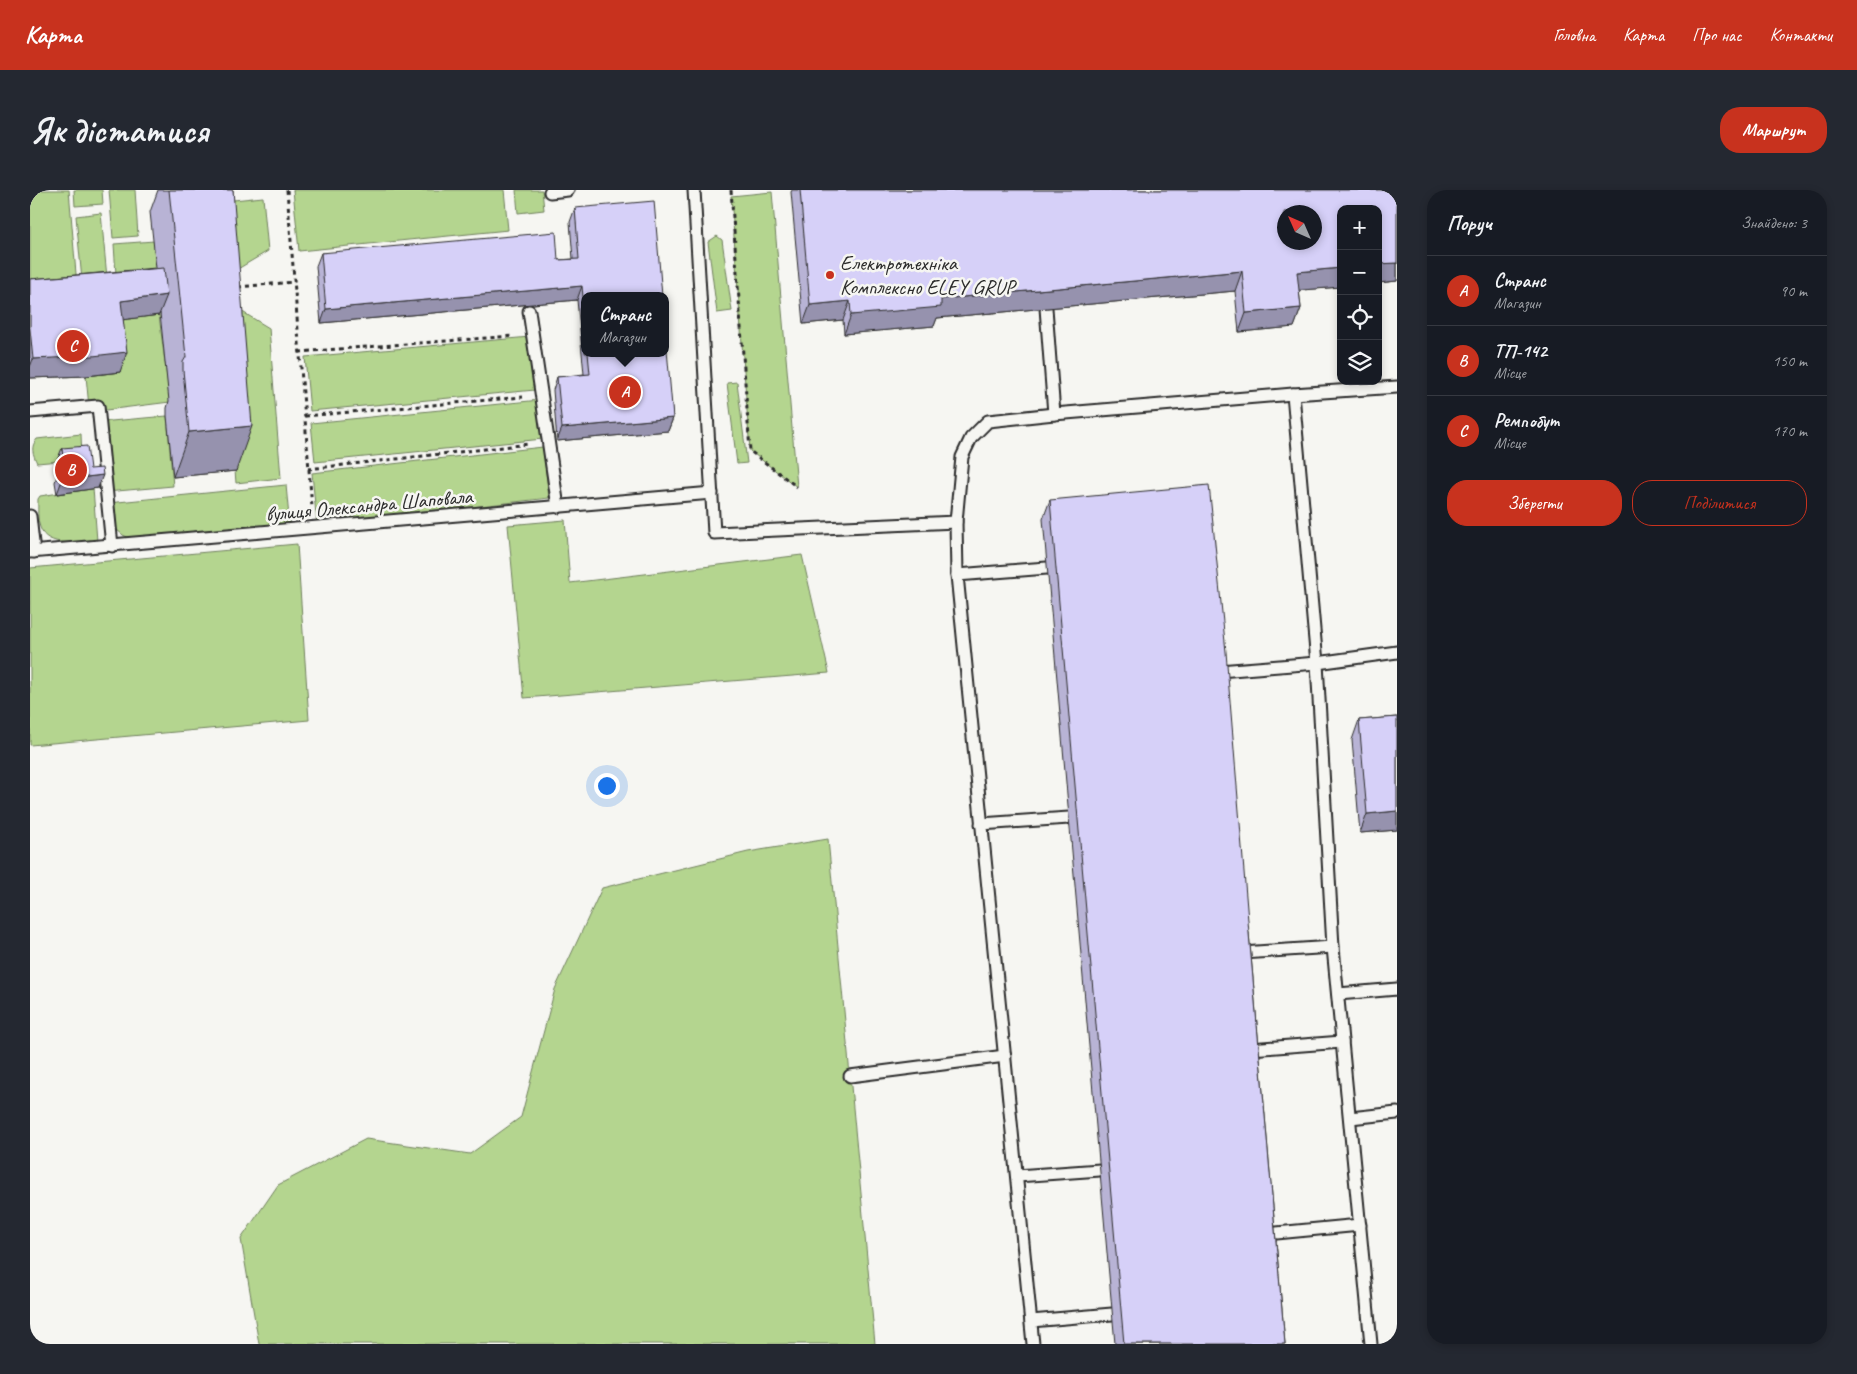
<!DOCTYPE html>
<html lang="uk">
<head>
<meta charset="utf-8">
<style>
	body { margin:0; font-family:Caveat,sans-serif; background:#242831; color:#f1f3f6 }
	.controls { position:absolute; right:15px; top:15px; display:grid; overflow:hidden; border-radius:10px; box-shadow:0 2px 8px #0003 }
	.controls button { width:45px; height:45px; display:grid; place-items:center; padding:0; border:0; border-bottom:1px solid #363941; background:#171b24; color:#f1f3f6; font:25px sans-serif }
	.compass { position:absolute; left:1247px; top:15px; width:45px; height:45px; border-radius:50%; background:#171b24; box-shadow:0 2px 8px #0003; rotate:315deg }
	.you { position:absolute; left:576px; top:595px; width:18px; height:18px; margin:-12px; border:4px solid #fff; border-radius:50%; background:#1a73e8; box-shadow:0 0 0 8px #1a73e833 }
	.badge { display:grid; place-items:center; width:32px; height:32px; border-radius:50%; background:#c8321e; color:#fff; font-size:16px; font-weight:700 }
	.pin { position:absolute; translate:-50% -50%; border:2px solid #fff; box-shadow:0 1px 5px #0006 }
	.popup { position:absolute; left:551px; top:102px; width:88px; height:65px; box-sizing:border-box; display:grid; place-content:center; border-radius:10px; background:#171b24; filter:drop-shadow(0 1px 4px #0005); font-size:16px; white-space:nowrap; color:#9ea1a6 }
	.popup b { font-size:19px; color:#f1f3f6 }
	.popup::after { content:''; position:absolute; left:50%; top:100%; margin-left:-10px; border:10px solid transparent; border-top-color:#171b24 }
	.list { margin:0; padding:0; list-style:none }
	h2 { display:flex; justify-content:space-between; align-items:center; height:65px; margin:0; padding:0 20px; font-size:21px }
	h2 small { font-size:16px; font-weight:400; color:#9ea1a6 }
	.list li { display:grid; grid-template-columns:32px 1fr auto; gap:15px; align-items:center; box-sizing:border-box; height:70px; padding:0 20px; border-top:1px solid #363941 }
	.list b { display:block; font-size:19px; white-space:nowrap }
	.list p { margin:0; font-size:16px; white-space:nowrap; color:#9ea1a6 }
	.list em { font-size:16px; font-style:normal; color:#9ea1a6 }
	.actions { display:flex; gap:10px; padding:15px 20px }
	.actions a { flex:1; padding:11px 0; border:1px solid #c8321e; border-radius:20px; text-align:center; font-size:18px; color:#c8321e }
	.actions .main { background:#c8321e; color:#fff }
	.icon { flex:none; width:28px; height:28px; fill:none; stroke:currentColor; stroke-width:2; stroke-linecap:round; stroke-linejoin:round }
	.map { position:relative; flex:none; width:1367px; height:1154px; overflow:hidden; border-radius:20px }
	header { display:flex; align-items:center; gap:30px; box-sizing:border-box; height:70px; padding:0 25px; background:#c8321e; color:#fff }
	header strong { font-size:24px }
	nav { display:flex; gap:28px; margin-inline-start:auto; font-size:18px }
	.intro { display:flex; align-items:center; justify-content:space-between; box-sizing:border-box; height:120px; padding:0 30px }
	h1 { margin:0; font-size:35px }
	.button { padding:12px 22px; border-radius:20px; background:#c8321e; color:#fff; font-size:18px; font-weight:700 }
	main { display:flex; gap:30px; padding:0 30px }
	aside { flex:1; background:#171b24; border-radius:20px; box-shadow:0 2px 8px #0003 }
	.map>svg:first-child { display:block }
	.green { fill:#b4d58f; stroke:#70805d }
	.lines { fill:none; stroke-linecap:round; stroke-linejoin:round }
	.service-casing { stroke:#2b2b2b; stroke-width:15 }
	.path { stroke:#2b2b2b; stroke-width:3; stroke-dasharray:4 4; stroke-linecap:butt }
	.service { stroke:#f6f6f2; stroke-width:11 }
	.wall { fill:#b8b3d5; stroke:#2b2b2b }
	.shaded-wall { fill:#9692ae; stroke:#2b2b2b }
	.building { fill:#d6d0f8; stroke:#2b2b2b; fill-rule:evenodd }
	.poi-dot { fill:#c8321e; stroke:#f6f6f2; stroke-width:2 }
	.labels { text-anchor:middle; stroke-width:5; stroke-linejoin:round; paint-order:stroke }
	.poi-label { font-size:21px; fill:#2b2b2b; stroke:#f6f6f2; text-anchor:start }
	.street-label { font-size:21px; fill:#2b2b2b; stroke:#f6f6f2 }
</style>
</head>
<body>
<header>
<strong>Карта</strong>
<nav><a>Головна</a><a>Карта</a><a>Про нас</a><a>Контакти</a></nav>
</header>
<div class="intro"><h1>Як дістатися</h1><a class="button">Маршрут</a></div>
<main>
<div class="map">
<svg width="1367" height="1154" viewBox="0 0 1367 1154">
	<rect width="100%" height="100%" fill="#f6f6f2"/>
	<filter id="ink" filterUnits="userSpaceOnUse"><feTurbulence type="fractalNoise" baseFrequency=".02" numOctaves="2"/><feDisplacementMap in="SourceGraphic" scale="10" xChannelSelector="R" yChannelSelector="G"/><feConvolveMatrix kernelMatrix="1 2 1 2 8 2 1 2 1" color-interpolation-filters="sRGB"/></filter>
	<g filter="url(#ink)">
		<g class="green">
			<path d="M0 0H39L47 96 0 100Z"/>
			<path d="M44 0H72L73 14 45 16Z"/>
			<path d="M79 0H105L108 46 83 48Z"/>
			<path d="M263 0H474L478 40 269 61Z"/>
			<path d="M486 0H512L514 20 488 23Z"/>
			<path d="M742 2 767 297 720 261 701 6Z"/>
			<path d="M233 7 238 61 191 89 174 13Z"/>
			<path d="M71 23 77 88 52 90 46 26Z"/>
			<path d="M687 46 692 50 702 121 687 123 678 52Z"/>
			<path d="M124 51 126 97 87 100 84 54Z"/>
			<path d="M191 109 239 138 251 288 206 293Z"/>
			<path d="M129 125 140 212 68 221 59 217 56 186 90 182 84 131Z"/>
			<path d="M500 147 505 200 280 221 275 167Z"/>
			<path d="M707 192 717 273 707 274 697 193Z"/>
			<path d="M510 210 513 249 285 272 281 233Z"/>
			<path d="M137 226 143 296 76 302 70 232Z"/>
			<path d="M51 244 52 269 7 273C3 264 0 257 7 249Z"/>
			<path d="M513 257 519 308 287 335 282 283Z"/>
			<path d="M256 295 260 338 106 351 93 345 80 334 78 313Z"/>
			<path d="M63 298 67 351C50 351 16 359 10 337 7 329 8 318 8 309L10 306Z"/>
			<path d="M535 330 540 393 772 365 799 483 494 508 478 335Z"/>
			<path d="M267 354 279 530 0 555V378Z"/>
			<path d="M798 649 845 1154H229L211 1049 248 995 336 949 440 964 491 927 525 799 572 698 718 662Z"/>
		</g>
		<g class="lines">
			<defs>
				<g id="service">
					<path d="M664 0 684 343 926 332 932 267 941 248 958 231 1024 224 1263 204 1367 197"/>
					<path d="M520 2 538 0"/>
					<path d="M1016 118 1024 224"/>
					<path d="M499 121 528 317"/>
					<path d="M1263 204 1287 473 1303 757 1341 1154"/>
					<path d="M0 222 68 216 82 356"/>
					<path d="M0 326 4 362"/>
					<path d="M926 332 927 385 1003 1154"/>
					<path d="M0 362 682 303"/>
					<path d="M927 385 1017 378"/>
					<path d="M1189 481 1287 473 1367 462"/>
					<path d="M951 634 1039 628"/>
					<path d="M1212 763 1303 757"/>
					<path d="M1308 804 1367 799"/>
					<path d="M1220 859 1312 852"/>
					<path d="M820 886 975 866"/>
					<path d="M1320 928 1367 923"/>
					<path d="M987 986 1070 980"/>
					<path d="M1236 1044 1330 1035"/>
					<path d="M1001 1131 1082 1124"/>
				</g>
			</defs>
			<use href="#service" class="service-casing"/>
			<g class="path">
				<path d="M257 0 282 318"/>
				<path d="M701 0 720 261 767 297"/>
				<path d="M208 97 264 92"/>
				<path d="M269 162 483 146"/>
				<path d="M275 226 493 207"/>
				<path d="M278 279 499 254"/>
			</g>
			<use href="#service" class="service"/>
		</g>
		<g class="wall">
			<path d="M128 0H203L206 281 143 287 137 226V218L139 211 130 123 129 125 93 129 90 182 56 186 0 188V89L126 78 120 22Z"/>
			<path d="M762 0H1367V91L1348 93V19H1311V97L1269 100 1271 118 1264 137 1209 142 1205 101 907 128 904 136 814 144 813 130 773 134 761 2Z"/>
			<path d="M545 18 555 106V163H635L643 228 638 241 527 251 523 200 527 187 554 184 547 110 291 133 286 76 291 63 528 70 543 69 540 32Z"/>
			<path d="M32 258 60 279 68 298 27 304 25 292 28 283 27 271Z"/>
			<path d="M1020 310 1219 743 1255 1154H1085L1013 329Z"/>
			<path d="M1367 527V640L1330 643 1322 550 1329 530Z"/>
		</g>
		<g class="shaded-wall">
			<path d="M1367 73V91L1348 93V74Z"/>
			<path d="M1311 78V97L1260 101 1267 82Z"/>
			<path d="M1212 81 1205 101 907 128 904 136 814 144 821 125 911 109Z"/>
			<path d="M552 96 547 110 291 133 296 119Z"/>
			<path d="M137 105 129 125 84 131 91 111Z"/>
			<path d="M820 111 813 130 773 134 780 115Z"/>
			<path d="M1271 118 1264 137 1209 142 1216 123Z"/>
			<path d="M97 162 90 182 56 186 0 188V177L3 169Z"/>
			<path d="M643 228 638 241 527 251 532 238Z"/>
			<path d="M222 236 206 281 143 287 159 242Z"/>
			<path d="M73 285 68 298 27 304 32 290Z"/>
			<path d="M1367 621V640L1330 643 1337 624Z"/>
		</g>
		<g class="building">
			<path d="M139 0H203L222 236 159 242 153 180V172L156 167Z"/>
			<path d="M770 0H1367V73L1348 74V19H1311V78L1267 82 1271 118 1216 123 1212 81 911 109V117L821 125 820 111 780 115ZM1254 22H1284V52H1254Z"/>
			<path d="M624 11 632 106H555V130L552 96 296 119 291 63 526 42 528 70 549 69 545 18Z"/>
			<path d="M134 78 137 105 91 111 97 162 63 166 3 169 0 139V89Z"/>
			<path d="M635 137 643 228 532 238 527 187 560 184 558 163H635Z"/>
			<path d="M57 256 60 279 72 278 73 285 32 290 30 278 34 277 32 258Z"/>
			<path d="M1179 295 1196 462 1219 743 1255 1154H1094L1020 310Z"/>
			<path d="M1367 527V621L1337 624 1329 530Z"/>
		</g>
	</g>
	<circle class="poi-dot" cx="800" cy="85" r="5"/>
	<g class="labels">
		<g class="poi-label">
			<text x="810" y="80">Електротехніка<tspan x="810" dy="24">Комплексно ELEY GRUP</tspan></text>
		</g>
		<g class="street-label">
			<text transform="translate(339 315) rotate(-5)" y="7">вулиця Олександра Шаповала</text>
		</g>
	</g>
</svg>
<div class="controls">
<button>+</button>
<button>−</button>
<button><svg class="icon" aria-label="locate" viewBox="0 0 24 24"><circle cx="12" cy="12" r="6"/><path d="M12 2v4M12 18v4M2 12h4M18 12h4"/></svg></button>
<button><svg class="icon" aria-label="layers" viewBox="0 0 24 24"><path d="M12 4l9 5-9 5-9-5zM3 14l9 5 9-5"/></svg></button>
</div>
<svg class="compass" viewBox="-18 -18 36 36"><path d="M0-13l5 13h-10z" fill="#e53935"/><path d="M0 13l5-13h-10z" fill="#9ea1a6"/></svg>
<div class="you"></div>
<div class="pin badge" style="left:595px;top:202px">A</div>
<div class="popup"><b>Странс</b>Магазин</div>
<div class="pin badge" style="left:41px;top:280px">B</div>
<div class="pin badge" style="left:43px;top:156px">C</div>
</div>
<aside>
<h2>Поруч<small>Знайдено: 3</small></h2>
<ul class="list">
<li><span class="badge">A</span><div><b>Странс</b><p>Магазин</p></div><em>90 m</em></li>
<li><span class="badge">B</span><div><b>ТП-142</b><p>Місце</p></div><em>150 m</em></li>
<li><span class="badge">C</span><div><b>Ремпобут</b><p>Місце</p></div><em>170 m</em></li>
</ul>
<div class="actions"><a class="main">Зберегти</a><a>Поділитися</a></div>
</aside>
</main>
</body>
</html>
